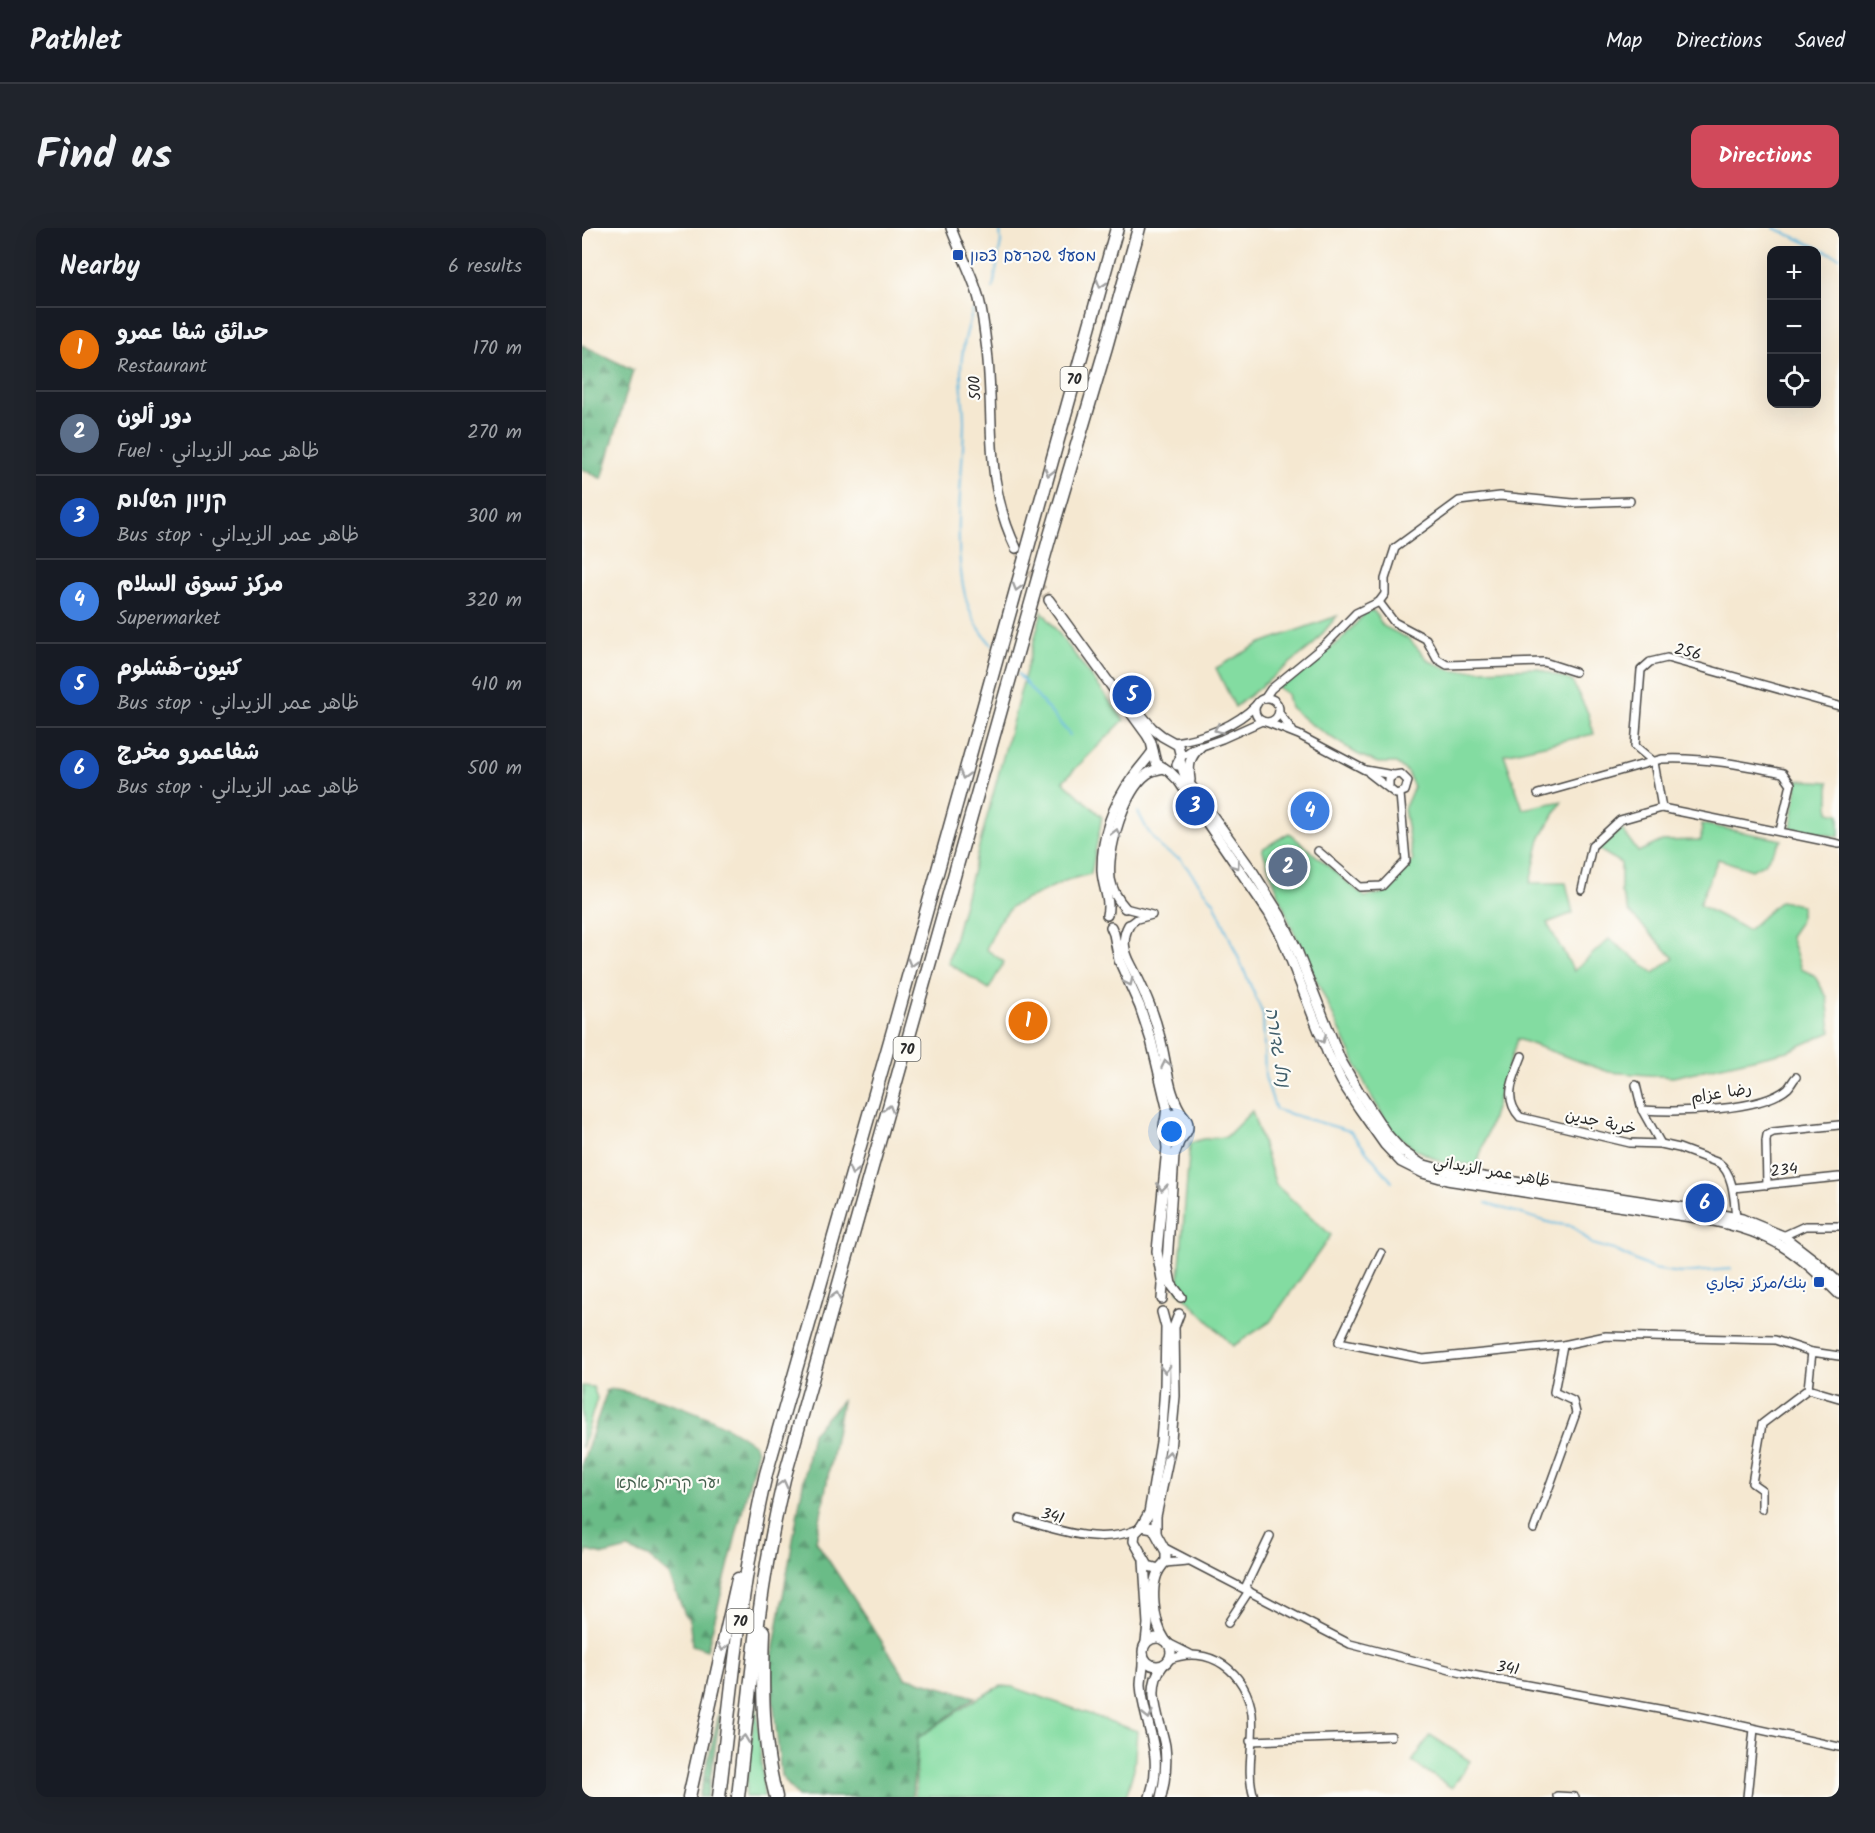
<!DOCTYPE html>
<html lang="en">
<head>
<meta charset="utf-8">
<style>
	body { margin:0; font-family:Kalam,"Playpen Sans Arabic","Playpen Sans Hebrew",sans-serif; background:#20242c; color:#f1f3f6 }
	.controls { position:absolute; right:18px; top:18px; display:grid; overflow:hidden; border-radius:12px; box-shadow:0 6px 24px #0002 }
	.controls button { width:54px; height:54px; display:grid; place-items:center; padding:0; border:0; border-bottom:2px solid #363941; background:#171b24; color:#f1f3f6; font:30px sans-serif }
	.you { position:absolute; left:590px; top:904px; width:21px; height:21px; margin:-15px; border:4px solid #fff; border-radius:50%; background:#1a73e8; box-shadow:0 0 0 9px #1a73e833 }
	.badge { display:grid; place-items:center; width:39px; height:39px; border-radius:50%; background:#d1495b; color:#fff; font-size:20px; font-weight:700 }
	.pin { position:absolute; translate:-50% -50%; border:3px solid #fff; box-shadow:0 2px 6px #0006 }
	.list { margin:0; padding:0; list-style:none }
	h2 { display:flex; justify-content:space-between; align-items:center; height:78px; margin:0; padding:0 24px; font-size:26px }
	h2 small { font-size:20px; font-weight:400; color:#9ea1a6 }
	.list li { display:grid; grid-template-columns:39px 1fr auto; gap:18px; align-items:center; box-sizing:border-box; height:84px; padding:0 24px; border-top:2px solid #363941 }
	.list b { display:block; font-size:22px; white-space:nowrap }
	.list p { margin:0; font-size:20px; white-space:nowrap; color:#9ea1a6 }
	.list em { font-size:20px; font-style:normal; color:#9ea1a6 }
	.icon { flex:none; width:33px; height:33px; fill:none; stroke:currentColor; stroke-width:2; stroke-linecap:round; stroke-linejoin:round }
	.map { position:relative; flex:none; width:1257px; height:1569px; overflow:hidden; border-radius:12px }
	header { display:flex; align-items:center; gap:36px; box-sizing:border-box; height:84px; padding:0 30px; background:#171b24; border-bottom:2px solid #363941 }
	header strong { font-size:28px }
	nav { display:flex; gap:33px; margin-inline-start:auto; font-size:21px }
	.intro { display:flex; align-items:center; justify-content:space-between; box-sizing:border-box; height:144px; padding:0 36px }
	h1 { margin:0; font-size:42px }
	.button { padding:15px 27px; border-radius:12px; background:#d1495b; color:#fff; font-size:21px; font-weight:700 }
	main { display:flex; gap:36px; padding:0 36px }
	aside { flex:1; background:#171b24; border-radius:12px; box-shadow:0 6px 24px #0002 }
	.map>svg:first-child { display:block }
	.green { fill:#83dca1; stroke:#578466; stroke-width:1.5 }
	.forest { fill:url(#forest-firs); stroke:#4a7459; stroke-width:1.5 }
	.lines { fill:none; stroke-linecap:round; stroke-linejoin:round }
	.stream { stroke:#64b9e0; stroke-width:2 }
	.secondary-tunnel { stroke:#cdc2b0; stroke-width:9; stroke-dasharray:9 4.5; stroke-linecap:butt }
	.street-casing { stroke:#494744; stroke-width:10 }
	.secondary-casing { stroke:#494744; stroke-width:12 }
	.highway-casing { stroke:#494744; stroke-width:15 }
	.street { stroke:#fff; stroke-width:7 }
	.secondary { stroke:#fff; stroke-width:9 }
	.highway { stroke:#fff; stroke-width:12 }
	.oneway { stroke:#a0a0a0 }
	.transit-dot { fill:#1a4fb4; stroke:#fdfcf7; stroke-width:2 }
	.labels { text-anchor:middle; stroke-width:4.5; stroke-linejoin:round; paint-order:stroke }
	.shield { fill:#fdfcf7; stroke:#6a6a68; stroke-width:1.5 }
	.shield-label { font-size:15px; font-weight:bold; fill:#2b2b2b }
	.transit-label { font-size:16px; fill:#164399; stroke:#fdfcf7; text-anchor:start }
	.street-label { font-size:16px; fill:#2b2b2b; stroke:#fdfcf7 }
	.park-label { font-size:16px; fill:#45604e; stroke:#fdfcf7 }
	.water-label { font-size:18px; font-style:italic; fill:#3f5d6a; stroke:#fdfcf7 }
</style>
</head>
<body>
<header>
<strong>Pathlet</strong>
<nav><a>Map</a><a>Directions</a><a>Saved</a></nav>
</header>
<div class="intro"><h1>Find us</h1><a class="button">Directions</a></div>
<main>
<aside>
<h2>Nearby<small>6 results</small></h2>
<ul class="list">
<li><span class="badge" style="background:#e8710a">1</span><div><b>حدائق شفا عمرو</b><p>Restaurant</p></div><em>170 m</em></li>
<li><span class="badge" style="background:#5c6f8a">2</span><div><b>دور ألون</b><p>Fuel · ظاهر عمر الزيداني</p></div><em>270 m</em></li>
<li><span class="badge" style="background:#1a4fb4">3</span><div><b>קניון השלום</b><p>Bus stop · ظاهر عمر الزيداني</p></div><em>300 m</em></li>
<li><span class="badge" style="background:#3f7fe0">4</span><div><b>مركز تسوق السلام</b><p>Supermarket</p></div><em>320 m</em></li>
<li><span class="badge" style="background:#1a4fb4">5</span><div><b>كنيون-هَشلوم</b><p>Bus stop · ظاهر عمر الزيداني</p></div><em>410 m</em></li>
<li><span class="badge" style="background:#1a4fb4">6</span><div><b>شفاعمرو مخرج</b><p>Bus stop · ظاهر عمر الزيداني</p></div><em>500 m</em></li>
</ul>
</aside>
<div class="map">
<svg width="1257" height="1569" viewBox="0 0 1257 1569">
	<defs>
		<pattern id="forest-firs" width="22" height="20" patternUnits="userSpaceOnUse" patternTransform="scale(1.5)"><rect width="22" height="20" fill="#6abc87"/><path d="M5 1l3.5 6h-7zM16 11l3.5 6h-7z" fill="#57996f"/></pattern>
	</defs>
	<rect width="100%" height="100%" fill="#fdfcf7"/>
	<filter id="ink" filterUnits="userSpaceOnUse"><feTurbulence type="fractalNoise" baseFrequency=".0167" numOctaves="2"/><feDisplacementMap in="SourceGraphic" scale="12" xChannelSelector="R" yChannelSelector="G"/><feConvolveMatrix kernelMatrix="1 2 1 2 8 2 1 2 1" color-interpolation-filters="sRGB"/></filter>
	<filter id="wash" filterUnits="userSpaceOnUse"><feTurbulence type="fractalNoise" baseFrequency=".008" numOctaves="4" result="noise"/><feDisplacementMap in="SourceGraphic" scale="24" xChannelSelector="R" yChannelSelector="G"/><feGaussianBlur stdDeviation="1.35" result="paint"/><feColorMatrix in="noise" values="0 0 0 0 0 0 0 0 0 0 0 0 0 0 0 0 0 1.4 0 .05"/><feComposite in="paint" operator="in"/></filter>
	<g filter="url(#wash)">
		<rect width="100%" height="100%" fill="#f5e8d1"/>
		<g class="green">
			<path d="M460 383 542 492 481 553 520 589 509 646 485 652 430 678 417 694 404 721 422 734 407 761 366 735Z"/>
			<path d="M785 383H792L801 398 827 411 847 433 872 443 954 440 990 453 1006 485 1012 506 922 526 941 581 980 573 958 611 948 655H984L991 685 965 695 992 743 1027 711 1072 745 1092 730 1047 684 1039 664V635L1014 620 1040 601 1056 624 1080 613 1119 612 1120 596 1200 612 1183 635 1170 642 1136 631 1117 677 1166 702 1198 673 1220 677 1217 695 1208 708 1219 741 1232 747 1245 769 1249 804 1206 823 1091 849 1027 844 935 811 895 937 859 934 830 919 810 903 788 866 708 696 680 621 707 605 783 669 802 665 831 632 822 581 832 559 825 544 814 535H796L775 526 727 495 708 479 705 466 695 459 758 413Z"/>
			<path d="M755 388 731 417 653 479 634 440 679 415Z"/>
			<path d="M1216 552 1247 554V584L1257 586V609L1209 600Z"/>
			<path d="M670 883 694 957 749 1007 688 1094 651 1118 596 1062 608 915 621 911 644 909Z"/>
			<path d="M0 1158 11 1159 15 1170 0 1220Z"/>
			<path d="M419 1458 431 1459 555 1503 552 1540 544 1569H333L336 1510 396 1470Z"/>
			<path d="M174 1470 182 1569H163Z"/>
			<path d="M848 1507 888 1533 870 1560 830 1534Z"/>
		</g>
		<g class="forest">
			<path d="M0 117 51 142 20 251 0 241Z"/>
			<path d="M29 1161C84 1171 127 1184 173 1217L175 1224 125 1422 110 1417 107 1388 104 1389 87 1347 66 1329 46 1321 22 1327 5 1323 0 1335V1236L24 1166 23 1163Z"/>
			<path d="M260 1173 234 1313 323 1449 393 1469 336 1510 330 1569H216L199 1548 188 1441 230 1205Z"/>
			<path d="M142 1466 125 1569H117Z"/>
		</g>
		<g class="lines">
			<g class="stream">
				<path d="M1192 0 1257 29"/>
				<path d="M411 60 419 14 418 0"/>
				<path d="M391 82C385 102 379 123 379 144 379 161 382 178 382 194 381 249 370 314 383 367 388 388 397 403 411 418"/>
				<path d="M436 446 488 507"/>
				<path d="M556 584 566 603 580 621 599 632 632 674 681 786 683 849 694 882 768 903 810 954"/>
				<path d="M904 975 969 995 991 998 1010 1016 1032 1022 1071 1041 1098 1045 1149 1041"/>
			</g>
		</g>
	</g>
	<g filter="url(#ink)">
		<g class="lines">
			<path class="secondary-tunnel" d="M434 320 467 372"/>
			<defs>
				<g id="street">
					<path d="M797 374 812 394 844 411 855 431 865 437 962 434 993 444"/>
					<path d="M683 470 689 461 745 415 774 385 797 374 803 366V351L813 320 877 273 918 268 991 275 1048 273"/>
					<circle cx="685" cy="482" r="12"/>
					<path d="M697 485 710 502"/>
					<path d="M684 494 717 507 783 542 811 547"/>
					<path d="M592 514C621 510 654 498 675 476"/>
					<path d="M599 529 609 522 640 511 680 493"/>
					<path d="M787 545 814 566 823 563 826 553 819 546 812 547 807 551V560"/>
					<path d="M956 566 1080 531C1120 529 1162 537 1201 545L1209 556 1198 603"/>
					<path d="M1080 580 1072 534 1053 518 1059 442 1068 434 1085 430 1257 478"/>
					<path d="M736 623 778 659 800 658 824 633 818 566"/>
					<path d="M1000 662 1010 618 1038 592 1080 580 1257 616"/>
					<path d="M543 680 570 687 555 691 547 697"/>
					<path d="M940 828C932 849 920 870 938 889L1048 915 1079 916 1097 920 1137 935C1152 946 1152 972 1154 990"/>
					<path d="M1054 857 1060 882 1079 916"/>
					<path d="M1060 882C1095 884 1179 884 1206 860 1209 857 1211 852 1214 849"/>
					<path d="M1185 957 1184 913 1185 907 1191 904 1257 897"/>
					<path d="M1151 960 1257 949"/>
					<path d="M1201 1008 1223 998H1257"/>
					<path d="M799 1025 757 1114 841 1131 981 1117 1024 1108 1193 1112 1230 1124"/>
					<path d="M1257 1128 1230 1124 1226 1161 1257 1170"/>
					<path d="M1180 1281V1262L1170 1255 1180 1196 1226 1161"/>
					<path d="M438 1291C475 1302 518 1318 556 1301"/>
					<path d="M952 1301 994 1185 991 1173 972 1164 981 1117"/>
					<path d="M583 1320 768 1416 880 1445 1115 1488 1257 1519"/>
					<path d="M583 1335 605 1333"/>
					<path d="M663 1360 688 1308"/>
					<path d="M646 1395 667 1363"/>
					<path d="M586 1415 608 1426"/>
					<path d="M586 1432C627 1415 665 1444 670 1486 673 1514 663 1541 672 1569"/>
					<path d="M668 1513 809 1508"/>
					<path d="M975 1568 993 1569"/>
					<path d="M1165 1569 1172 1501"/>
				</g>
				<g id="secondary">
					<path d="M369 0C377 22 388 42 395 64 401 82 402 103 405 122 413 193 401 252 434 320"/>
					<path d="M467 372 565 507 569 514 574 535 587 543 596 552 687 685 700 709 746 826 760 854 777 880 803 917 819 934 841 945 865 952C929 962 992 972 1056 981 1097 988 1142 991 1181 1008 1210 1020 1235 1044 1257 1066"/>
					<path d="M544 469 570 500 580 508 596 517 599 529 595 537"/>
					<path d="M598 533 604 551 671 644 698 687 714 720 758 831 777 864 804 905 820 923 839 936 868 944 1110 981 1160 991 1201 1008 1232 1032 1257 1055"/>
					<path d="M608 552C606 538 607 529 618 519"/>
					<path d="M543 680C535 671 530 662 528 651 525 623 541 564 565 546 570 542 576 541 582 540"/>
					<path d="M525 687C529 671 520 658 520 641 520 608 531 576 551 549 557 540 565 532 571 523"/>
					<path d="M547 697C539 711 542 724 549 737 561 760 571 781 577 806 585 833 585 867 603 890"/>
					<path d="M529 699 532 706 537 732 558 779 569 812 585 879 583 895"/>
					<circle cx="594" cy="898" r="12"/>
					<path d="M599 1069 589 1056 585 1035 592 928 597 914 602 907"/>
					<path d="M580 1071 581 1057 575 1023 585 920 583 901"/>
					<path d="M560 1298 571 1300 584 1324V1333L577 1341 566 1338 552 1313 553 1305Z"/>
					<path d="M559 1299 567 1285 579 1214 583 1158 584 1099 580 1084"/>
					<path d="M574 1305V1288L588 1222 593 1168 592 1099 597 1086"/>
					<path d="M562 1333 566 1396 564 1414"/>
					<path d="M579 1339C566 1356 572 1396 583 1412"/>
					<circle cx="575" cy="1424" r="14"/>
					<path d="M561 1429C562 1439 559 1448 559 1457 562 1499 583 1524 568 1569"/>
					<path d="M579 1569C583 1553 585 1535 583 1518 578 1491 562 1461 581 1437"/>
				</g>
				<g id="highway">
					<path d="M182 1403C180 1459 180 1515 194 1569"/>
					<path d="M107 1569 156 1351"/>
					<path d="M137 1569C150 1461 159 1352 184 1246L314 792 535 0"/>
					<path d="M156 1569C168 1462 177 1355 202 1251L468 308 524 119 557 0"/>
				</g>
			</defs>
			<use href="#street" class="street-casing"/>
			<use href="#secondary" class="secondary-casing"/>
			<use href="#highway" class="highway-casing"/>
			<use href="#street" class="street"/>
			<use href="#secondary" class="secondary"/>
			<use href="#highway" class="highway"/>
		</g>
		<defs><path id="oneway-chevron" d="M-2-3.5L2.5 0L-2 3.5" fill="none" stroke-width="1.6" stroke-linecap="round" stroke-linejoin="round" transform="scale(1.5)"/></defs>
		<g class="oneway">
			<use href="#oneway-chevron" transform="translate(519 56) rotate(107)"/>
			<use href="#oneway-chevron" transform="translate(467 244) rotate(105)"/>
			<use href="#oneway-chevron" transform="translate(435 359) rotate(106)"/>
			<use href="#oneway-chevron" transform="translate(636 501) rotate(157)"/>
			<use href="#oneway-chevron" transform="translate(382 547) rotate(106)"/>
			<use href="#oneway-chevron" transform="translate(534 605) rotate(-76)"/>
			<use href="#oneway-chevron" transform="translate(654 637) rotate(55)"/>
			<use href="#oneway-chevron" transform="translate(330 735) rotate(106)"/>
			<use href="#oneway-chevron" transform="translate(547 754) rotate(65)"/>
			<use href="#oneway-chevron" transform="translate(740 811) rotate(68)"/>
			<use href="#oneway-chevron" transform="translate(584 836) rotate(-102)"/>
			<use href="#oneway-chevron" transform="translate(307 881) rotate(-74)"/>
			<use href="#oneway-chevron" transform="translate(271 943) rotate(106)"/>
			<use href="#oneway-chevron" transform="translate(580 959) rotate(96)"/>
			<use href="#oneway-chevron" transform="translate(254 1068) rotate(-74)"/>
			<use href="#oneway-chevron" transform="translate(583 1141) rotate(89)"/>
			<use href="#oneway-chevron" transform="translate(587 1227) rotate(-82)"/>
			<use href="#oneway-chevron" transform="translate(201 1256) rotate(-76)"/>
			<use href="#oneway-chevron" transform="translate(141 1419) rotate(102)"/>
			<use href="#oneway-chevron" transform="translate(566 1487) rotate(77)"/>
			<use href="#oneway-chevron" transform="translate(162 1511) rotate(-83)"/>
		</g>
	</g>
	<g class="transit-dot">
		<rect x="370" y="21" width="12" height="12" rx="3"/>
		<rect x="1231" y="1048" width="12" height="12" rx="3"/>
	</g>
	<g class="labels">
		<g class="shield">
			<rect x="478.5" y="139" width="27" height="24" rx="4.5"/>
			<rect x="311.5" y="809" width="27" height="24" rx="4.5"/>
			<rect x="144.5" y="1381" width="27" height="24" rx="4.5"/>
		</g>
		<g class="shield-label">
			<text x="492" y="156">70</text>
			<text x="325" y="826">70</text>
			<text x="158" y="1398">70</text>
		</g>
		<g class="transit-label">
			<text x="388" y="33">מסעף שפרעם צפון</text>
			<text x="1225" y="1060" text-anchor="end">بنك/مركز تجاري</text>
		</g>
		<g class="street-label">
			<text transform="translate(392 160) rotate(-93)" y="6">500</text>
			<text transform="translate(1106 423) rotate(14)" y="6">256</text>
			<text transform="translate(1139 864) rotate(-9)" y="6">رضا عزام</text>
			<text transform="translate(1019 893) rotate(12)" y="6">خربة جدين</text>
			<text transform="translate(1202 941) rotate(-6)" y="6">234</text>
			<text transform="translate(910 942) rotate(10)" y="6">ظاهر عمر الزيداني</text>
			<text transform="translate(471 1287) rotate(16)" y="6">341</text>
			<text transform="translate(926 1439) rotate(10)" y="6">341</text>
		</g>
		<g class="park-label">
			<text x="86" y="1260">יער קריית אתא</text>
		</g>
		<g class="water-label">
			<text transform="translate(696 819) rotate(81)" y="6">נחל גדורה</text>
		</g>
	</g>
</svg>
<div class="controls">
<button>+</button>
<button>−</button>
<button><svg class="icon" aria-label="locate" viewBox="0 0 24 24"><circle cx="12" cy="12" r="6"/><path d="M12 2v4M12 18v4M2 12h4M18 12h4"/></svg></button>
</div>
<div class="you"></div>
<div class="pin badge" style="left:446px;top:793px;background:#e8710a">1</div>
<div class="pin badge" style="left:706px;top:639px;background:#5c6f8a">2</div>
<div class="pin badge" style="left:613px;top:578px;background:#1a4fb4">3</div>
<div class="pin badge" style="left:728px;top:583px;background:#3f7fe0">4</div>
<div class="pin badge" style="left:550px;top:467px;background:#1a4fb4">5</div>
<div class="pin badge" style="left:1123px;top:975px;background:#1a4fb4">6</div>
</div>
</main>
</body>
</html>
